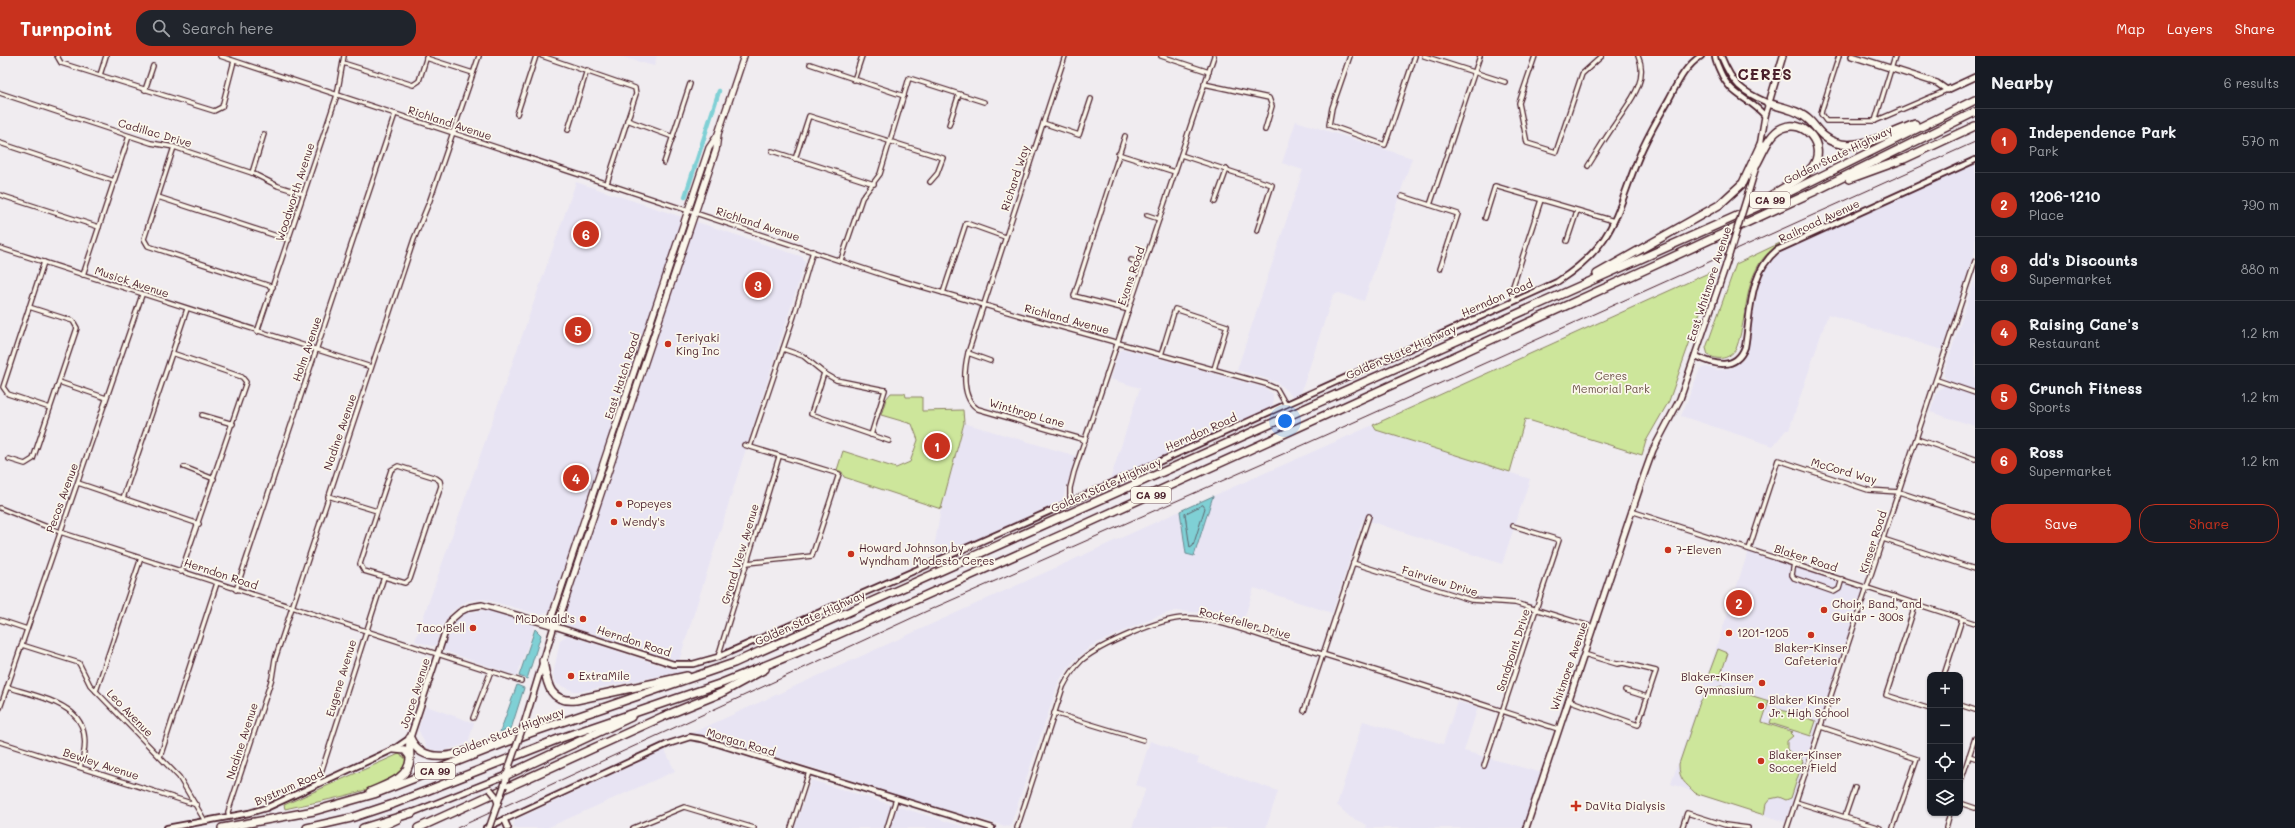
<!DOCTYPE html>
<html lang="en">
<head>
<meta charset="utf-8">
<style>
	body { margin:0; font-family:Mali,sans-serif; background:#20242c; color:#f1f3f6 }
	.controls { position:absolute; right:12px; bottom:12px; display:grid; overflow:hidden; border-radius:8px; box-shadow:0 1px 3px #0004 }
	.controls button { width:36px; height:36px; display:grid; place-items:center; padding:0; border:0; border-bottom:1px solid #363941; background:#171b24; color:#f1f3f6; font:20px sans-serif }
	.you { position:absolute; left:1285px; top:365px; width:14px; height:14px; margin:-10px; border:3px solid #fff; border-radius:50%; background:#1a73e8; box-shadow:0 0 0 6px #1a73e833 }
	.badge { display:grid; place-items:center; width:26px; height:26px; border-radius:50%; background:#c8321e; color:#fff; font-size:13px; font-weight:700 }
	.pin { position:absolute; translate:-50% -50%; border:2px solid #fff; box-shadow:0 1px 4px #0006 }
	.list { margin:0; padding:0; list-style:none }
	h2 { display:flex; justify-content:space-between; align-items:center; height:52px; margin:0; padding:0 16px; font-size:17px }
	h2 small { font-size:13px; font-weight:400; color:#9ea1a6 }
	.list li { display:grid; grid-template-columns:26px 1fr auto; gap:12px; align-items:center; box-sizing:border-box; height:64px; padding:0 16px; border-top:1px solid #363941 }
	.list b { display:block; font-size:15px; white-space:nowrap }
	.list p { margin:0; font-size:13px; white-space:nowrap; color:#9ea1a6 }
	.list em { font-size:13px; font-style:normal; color:#9ea1a6 }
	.actions { display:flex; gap:8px; padding:12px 16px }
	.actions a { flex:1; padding:9px 0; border:1px solid #c8321e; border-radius:16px; text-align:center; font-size:14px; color:#c8321e }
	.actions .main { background:#c8321e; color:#fff }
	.icon { flex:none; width:22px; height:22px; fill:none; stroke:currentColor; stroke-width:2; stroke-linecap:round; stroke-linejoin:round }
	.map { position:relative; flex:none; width:1975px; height:772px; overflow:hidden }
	header { display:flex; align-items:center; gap:24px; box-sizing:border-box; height:56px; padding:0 20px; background:#c8321e; color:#fff }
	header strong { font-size:19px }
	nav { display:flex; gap:22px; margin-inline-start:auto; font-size:14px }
	.search { width:280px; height:36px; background:#20242c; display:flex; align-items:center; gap:10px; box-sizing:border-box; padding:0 14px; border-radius:16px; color:#9ea1a6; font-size:15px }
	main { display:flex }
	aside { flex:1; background:#171b24 }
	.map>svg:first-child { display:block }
	.built { fill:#e8e4f3 }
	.green { fill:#cde69b; stroke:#8c8263 }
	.water { fill:#7fd0d5; stroke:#6a8991 }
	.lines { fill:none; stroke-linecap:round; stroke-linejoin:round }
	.shore { stroke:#5f666f; stroke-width:1 }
	.canal { stroke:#7fd0d5; stroke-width:4.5 }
	.minor-casing { stroke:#4a1f2b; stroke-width:6 }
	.tertiary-casing { stroke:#4a1f2b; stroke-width:8 }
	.secondary-casing { stroke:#4a1f2b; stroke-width:8 }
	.primary-casing { stroke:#4a1f2b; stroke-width:8 }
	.motorway-casing { stroke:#4a1f2b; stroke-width:10 }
	.minor { stroke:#fbf7ec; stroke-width:3.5 }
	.tertiary { stroke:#fbf7ec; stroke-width:4.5 }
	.secondary { stroke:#fbf7ec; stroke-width:5 }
	.primary { stroke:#fbf7ec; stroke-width:5.5 }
	.motorway { stroke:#fbf7ec; stroke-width:7 }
	.rail { stroke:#4a1f2b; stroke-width:1 }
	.secondary-bridge-casing { stroke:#4a1f2b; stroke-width:8; stroke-linecap:butt }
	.secondary-bridge { stroke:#fbf7ec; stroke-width:5 }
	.poi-dot { fill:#c8321e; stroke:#fbf7ec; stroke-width:1.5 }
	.labels { text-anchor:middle; stroke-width:3.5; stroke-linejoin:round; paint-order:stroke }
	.shield { fill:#fbf7ec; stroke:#7f6065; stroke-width:1 }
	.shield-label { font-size:10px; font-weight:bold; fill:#4a1f2b }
	.street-label { font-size:11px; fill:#4a1f2b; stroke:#fbf7ec }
	.poi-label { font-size:11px; fill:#4a1f2b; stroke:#fbf7ec; text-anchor:start }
	.park-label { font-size:11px; fill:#6b5147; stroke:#fbf7ec }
	.district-label { font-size:15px; font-weight:bold; letter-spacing:1px; fill:#4a1f2b; stroke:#fbf7ec }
</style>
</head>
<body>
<header>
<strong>Turnpoint</strong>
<div class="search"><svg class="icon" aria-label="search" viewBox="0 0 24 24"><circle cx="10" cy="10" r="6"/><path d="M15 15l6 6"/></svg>Search here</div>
<nav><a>Map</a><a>Layers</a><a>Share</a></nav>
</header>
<main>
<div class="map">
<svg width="1975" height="772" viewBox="0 0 1975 772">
	<rect width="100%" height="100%" fill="#f0ecf0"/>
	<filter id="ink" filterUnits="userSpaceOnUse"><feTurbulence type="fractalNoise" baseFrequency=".025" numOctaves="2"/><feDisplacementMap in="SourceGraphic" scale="8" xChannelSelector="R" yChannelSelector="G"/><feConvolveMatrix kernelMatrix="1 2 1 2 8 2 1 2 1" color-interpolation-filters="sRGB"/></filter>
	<g filter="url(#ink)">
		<g class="built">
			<path d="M618 0H657L654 10Z"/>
			<path d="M1296 65 1412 102 1364 245 1339 237 1333 239 1301 337 1293 341 1277 326 1237 314 1303 114 1282 107Z"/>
			<path d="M1975 108V195L1942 294 1828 258 1789 374H1786L1773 390 1681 360 1700 313 1706 311 1718 314 1732 312 1743 304 1747 297 1759 226 1765 212 1774 201 1785 193Z"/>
			<path d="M576 126 803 201 805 206 679 605 568 570 565 564 549 555 541 559 484 543 467 545 451 556 442 570 436 589 432 590 415 585Z"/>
			<path d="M1975 223V370L1930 356 1938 334 1943 331 1946 323 1943 319Z"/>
			<path d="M1124 293 1265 332 1273 338V350L1110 424 1140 332 1110 323 1119 295Z"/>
			<path d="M964 367 1076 400 1062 445 932 503 941 453Z"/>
			<path d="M1373 369 1376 374 1530 423 1502 508 1363 463 1332 557 1254 532 1242 569 1207 557 1175 555 1155 561 1091 590 1072 607 1059 625 1011 768 1009 771 925 748 814 712 705 681 688 679 1180 455 1186 498 1194 500 1213 440Z"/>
			<path d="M1748 496 1864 534 1785 766 1671 728Z"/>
			<path d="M486 554 535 569 517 620 442 594 450 570 464 557Z"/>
			<path d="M567 579 671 613 685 615 583 635H573L557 628 553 619 560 584Z"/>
			<path d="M1457 646 1478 651 1464 695 1545 718 1527 772H1366L1367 769 1350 761 1337 749 1363 665 1443 688Z"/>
			<path d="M426 650 474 667 468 687 440 696 427 692 418 673Z"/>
			<path d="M1150 685 1199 702 1197 707 1278 735 1266 772H1132L1146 732 1136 729Z"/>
			<path d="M665 694 675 715 547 772H513L515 764Z"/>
			<path d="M811 724 968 772H795Z"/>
		</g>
		<g class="green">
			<path d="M1782 186C1740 212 1751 253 1736 293 1729 303 1719 305 1708 299L1706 292 1736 208Z"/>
			<path d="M1715 214 1669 345 1646 385 1642 399 1525 363 1510 416 1376 374 1373 369Z"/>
			<path d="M891 337H905L906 341H922V355L963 354 964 367 941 453 844 421 842 416 837 414 843 395 896 412 910 406 918 384 912 368 881 359 886 343Z"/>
			<path d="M1718 593 1728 597 1719 624 1708 620Z"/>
			<path d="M1721 630 1769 645 1762 666 1793 676 1790 677 1793 680 1787 685V693L1793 699H1803L1801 703 1803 705 1791 742 1786 744 1779 741 1770 743 1766 748 1764 759 1695 737C1685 726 1679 725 1679 708L1700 646 1707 636Z"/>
			<path d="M1775 652 1816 665 1811 680 1770 667Z"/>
			<path d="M399 698 405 702C406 707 405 712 401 716 381 736 314 746 285 753L284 749Z"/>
		</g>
		<g class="water">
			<path d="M1213 440 1194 500 1186 498 1180 455Z"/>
			<path d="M535 573 541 579 527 623 519 620Z"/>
			<path d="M517 629 524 632 511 673 500 676Z"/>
		</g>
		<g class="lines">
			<path class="shore" d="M1203 449 1205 452 1193 490 1190 492 1185 458Z"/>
			<path class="canal" d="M685 141 719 35"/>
			<defs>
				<g id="minor">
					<path d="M57 0 61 7 214 55 222 51 234 5"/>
					<path d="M220 0 889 221 1025 261 1266 328 1277 333 1286 349"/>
					<path d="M542 0 635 32 636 38 607 127"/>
					<path d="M1065 0 968 297C964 314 961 343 978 353L1085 384"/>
					<path d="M1161 0 1209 16"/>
					<path d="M1350 0 1332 52 1329 69 1385 89 1415 0"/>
					<path d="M1424 0 1505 26"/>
					<path d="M1535 0 1519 47 1527 87 1556 96 1582 18 1602 0"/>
					<path d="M1839 0 1822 53 1821 58 1826 65H1875L1947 34"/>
					<path d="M426 2 473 17"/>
					<path d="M343 7 413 29 419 25 427 0"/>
					<path d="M810 8 904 40"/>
					<path d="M100 19 106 0"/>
					<path d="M854 24 862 0"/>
					<path d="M1204 28 1269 42 1272 50 1265 74"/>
					<path d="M145 34 153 10"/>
					<path d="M0 37 151 87 174 91 252 117 278 130 304 138"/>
					<path d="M517 58 536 0"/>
					<path d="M627 64 673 81"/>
					<path d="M1875 65 1895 0"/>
					<path d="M1043 67 1079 79 1091 43"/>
					<path d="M949 69 959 38"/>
					<path d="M568 74 587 14"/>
					<path d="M1125 80 1074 240 1129 254"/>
					<path d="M0 87 114 125"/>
					<path d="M174 91 144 183 148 190 273 231"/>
					<path d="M772 95 874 128"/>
					<path d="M1118 98 1175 116"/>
					<path d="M1181 99 1272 129 1257 175"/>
					<path d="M795 103 809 60 943 102 937 118 930 126"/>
					<path d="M664 107 690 28"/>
					<path d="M1588 110C1597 96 1605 82 1615 68 1627 49 1650 25 1638 0"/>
					<path d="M252 117 264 78"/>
					<path d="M0 139 99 171"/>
					<path d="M1402 140 1458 158 1440 213"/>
					<path d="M158 141 289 184"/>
					<path d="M1215 146 1227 113"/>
					<path d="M1430 149 1480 0"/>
					<path d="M1147 159 1159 163"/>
					<path d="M1485 162 1495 130 1614 165"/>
					<path d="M1567 185 1577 155"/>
					<path d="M0 192 371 311"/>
					<path d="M841 204 862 142 880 118 909 22 984 46"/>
					<path d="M1131 204 1144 209"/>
					<path d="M44 206 3 331 8 338 50 352"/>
					<path d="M83 219 129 80"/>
					<path d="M943 237 966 167 1005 181"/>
					<path d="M1514 245 1512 233 1514 227 1541 144"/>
					<path d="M257 276 337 39 344 0"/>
					<path d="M783 293 803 300 824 317 836 324 885 334 871 379"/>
					<path d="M172 297 242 321 246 326 181 516"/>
					<path d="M968 297 990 305"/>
					<path d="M1161 299 1175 253 1227 270 1214 313"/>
					<path d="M824 317 811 358 889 385"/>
					<path d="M1937 324 1975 337"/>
					<path d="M59 326 106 342"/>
					<path d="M202 359 233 368"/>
					<path d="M1917 383 1975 403"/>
					<path d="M744 389 839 418 812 500 747 507"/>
					<path d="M750 391 794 260 813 195"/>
					<path d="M9 403 25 408 33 403 77 272 73 265 29 251"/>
					<path d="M398 410 436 422 440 425 441 430 410 523 405 527 364 515 360 508 391 414Z"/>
					<path d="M184 411 214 423"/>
					<path d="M78 427 199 468"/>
					<path d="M328 440 377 455"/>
					<path d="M123 442 187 253"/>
					<path d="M1070 445V432L1074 416 1214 0"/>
					<path d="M0 452 60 476 521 625"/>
					<path d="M1631 455 1975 567"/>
					<path d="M1883 483 1975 513"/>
					<path d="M1749 493 1778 404 1868 434 1899 436 1975 461"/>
					<path d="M1353 507 1471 544 1515 547 1593 571"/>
					<path d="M1794 507 1792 519 1794 522 1834 536 1839 533 1842 523"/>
					<path d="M236 534 395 58"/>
					<path d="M1916 547 1886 639 1930 653"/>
					<path d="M0 564 27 573"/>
					<path d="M22 589 79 607 90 629 179 721 205 765"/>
					<path d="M718 601 779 401"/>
					<path d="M1944 619 1962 563"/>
					<path d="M7 631C50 644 101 651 80 711"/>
					<path d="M1625 634 1647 641"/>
					<path d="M96 635 141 502"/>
					<path d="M1568 644 1638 669 1656 615 1623 607 1617 608 1584 598"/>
					<path d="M1960 649 1975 654"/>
					<path d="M0 652 142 239"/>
					<path d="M1304 655 1369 460"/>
					<path d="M1054 657 1143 684"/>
					<path d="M473 662 491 615"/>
					<path d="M1821 671 1917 703 1893 772"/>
					<path d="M0 686 197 749"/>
					<path d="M1969 700 1975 702"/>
					<path d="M160 701 217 527"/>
					<path d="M1484 710 1559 484 1513 470"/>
					<path d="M1960 728 1975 682"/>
					<path d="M317 729 384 521"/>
					<path d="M1796 746 1880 772"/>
					<path d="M1960 747 1975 752"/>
					<path d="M1845 760 1855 731"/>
					<path d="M229 761 228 756 272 622 275 603 414 183 430 144 479 0"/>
					<path d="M633 772 684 751 754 772"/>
					<path d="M791 772 809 716"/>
					<path d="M887 772 896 743"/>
					<path d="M1017 772 1063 631C1068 621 1074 612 1082 604 1100 589 1161 562 1184 562 1213 561 1250 577 1278 585 1372 612 1465 643 1558 673"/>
					<path d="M1682 772 1687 757 1725 769 1748 772"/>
					<path d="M1787 772 1975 205"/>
					<path d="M1946 772 1950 757"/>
				</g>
				<g id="tertiary">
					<path d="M1715 0C1715 5 1718 10 1720 15 1731 41 1749 41 1765 60"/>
					<path d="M1721 0C1733 29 1741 35 1768 47"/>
					<path d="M1696 300C1714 309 1736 315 1745 291 1751 257 1748 218 1777 194L1975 104"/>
					<path d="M554 570 673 608H693L718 601 1048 456 1557 226C1615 188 1614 162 1638 103 1646 82 1658 63 1669 43 1677 28 1685 10 1701 0"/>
					<path d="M504 763 508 772"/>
					<path d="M167 772 249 757 266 752 394 693 410 682"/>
					<path d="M486 772 668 688 690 681 702 683 992 772"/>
				</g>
				<g id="secondary">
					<path d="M1852 0 1937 27 1947 34 1975 21"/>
					<path d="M1760 90 1765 60 1783 0"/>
					<path d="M1747 141 1758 104"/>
					<path d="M410 682 445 576 452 563 460 556 470 551 482 549 554 570 524 668"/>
					<path d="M504 730 510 708"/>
					<path d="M409 758 507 719"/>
					<path d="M381 772 398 764"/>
					<path d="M1526 772 1644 419 1653 394 1680 343 1726 209"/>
				</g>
				<g id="primary">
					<path d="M554 570 560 560 716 94 718 78 744 0"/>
					<path d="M554 570 552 560 709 92 717 80"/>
				</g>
				<g id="motorway">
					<path d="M1768 47C1783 52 1799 54 1810 65 1815 70 1819 77 1825 81 1850 101 1890 77 1915 68"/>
					<path d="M1757 107C1763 96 1770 77 1782 72 1805 62 1827 90 1813 110 1802 125 1779 132 1765 144"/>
					<path d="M1849 123 1904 103 1975 70"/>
					<path d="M1597 218 1719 149 1743 127 1761 88"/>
					<path d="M543 605C547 626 548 647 576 644L687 620"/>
					<path d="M410 682C426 718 476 691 503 683"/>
					<path d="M394 693 405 694 409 699"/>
					<path d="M507 719 631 661"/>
					<path d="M370 736C385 729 409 723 410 703 410 697 409 691 410 684"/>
					<path d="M222 772 314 755 374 738 530 677 734 607 1775 143 1975 44"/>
					<path d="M307 772 351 762 393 748 561 682 722 627 796 597 1077 472 1640 216 1813 136 1975 56"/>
					<path d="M363 772 412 757"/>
					<path d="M418 772 662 661 721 637 765 613"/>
				</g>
			</defs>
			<use href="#minor" class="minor-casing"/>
			<use href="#tertiary" class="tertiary-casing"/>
			<use href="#secondary" class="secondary-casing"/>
			<use href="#primary" class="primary-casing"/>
			<use href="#motorway" class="motorway-casing"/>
			<use href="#minor" class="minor"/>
			<use href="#tertiary" class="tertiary"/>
			<use href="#secondary" class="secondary"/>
			<use href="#primary" class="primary"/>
			<use href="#motorway" class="motorway"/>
			<path class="rail" d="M457 772 927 555 1301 390 1975 86"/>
			<defs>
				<g id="secondary-bridge">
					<path d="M1726 209 1747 141"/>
					<path d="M510 708 524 668"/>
					<path d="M490 733 495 739 498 747"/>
					<path d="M489 772 504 730"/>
				</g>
			</defs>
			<use href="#secondary-bridge" class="secondary-bridge-casing"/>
			<use href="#secondary-bridge" class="secondary-bridge"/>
		</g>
	</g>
	<g class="poi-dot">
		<circle cx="668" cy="288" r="4"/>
		<circle cx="619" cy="448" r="4"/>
		<circle cx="614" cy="466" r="4"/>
		<circle cx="1668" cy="494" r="4"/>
		<circle cx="851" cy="498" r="4"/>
		<circle cx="1824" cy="554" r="4"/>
		<circle cx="583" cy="563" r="4"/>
		<circle cx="473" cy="572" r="4"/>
		<circle cx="1729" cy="577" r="4"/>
		<circle cx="1811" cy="579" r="4"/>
		<circle cx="571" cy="620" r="4"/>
		<circle cx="1762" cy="627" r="4"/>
		<circle cx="1761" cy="650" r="4"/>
		<circle cx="1761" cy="705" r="4"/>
		<path d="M1574 744h4v4h4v4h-4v4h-4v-4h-4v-4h4z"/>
	</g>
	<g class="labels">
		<g class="shield">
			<rect x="1750" y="136" width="40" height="16" rx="3"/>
			<rect x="1131" y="431" width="40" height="16" rx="3"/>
			<rect x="415" y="707" width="40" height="16" rx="3"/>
		</g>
		<g class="shield-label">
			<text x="1770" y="148">CA 99</text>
			<text x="1151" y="443">CA 99</text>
			<text x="435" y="719">CA 99</text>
		</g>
		<g class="street-label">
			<text transform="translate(450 67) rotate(18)" y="4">Richland Avenue</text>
			<text transform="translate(155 77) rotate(16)" y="4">Cadillac Drive</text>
			<text transform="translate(1838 99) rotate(-26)" y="4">Golden State Highway</text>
			<text transform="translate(1015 122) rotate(-72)" y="4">Richard Way</text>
			<text transform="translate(295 136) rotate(-72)" y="4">Woodworth Avenue</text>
			<text transform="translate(1819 165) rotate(-25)" y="4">Railroad Avenue</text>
			<text transform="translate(758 168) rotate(18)" y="4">Richland Avenue</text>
			<text transform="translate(1131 220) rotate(-71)" y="4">Evans Road</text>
			<text transform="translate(132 226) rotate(18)" y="4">Musick Avenue</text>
			<text transform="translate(1709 228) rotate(-72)" y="4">East Whitmore Avenue</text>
			<text transform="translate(1497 242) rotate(-24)" y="4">Herndon Road</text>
			<text transform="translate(1067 263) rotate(15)" y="4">Richland Avenue</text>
			<text transform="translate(307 293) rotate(-71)" y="4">Holm Avenue</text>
			<text transform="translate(1401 296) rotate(-24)" y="4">Golden State Highway</text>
			<text transform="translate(622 320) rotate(-72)" y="4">East Hatch Road</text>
			<text transform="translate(1027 357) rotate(16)" y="4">Winthrop Lane</text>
			<text transform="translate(340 376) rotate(-71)" y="4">Nadine Avenue</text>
			<text transform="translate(1201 376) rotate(-24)" y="4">Herndon Road</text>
			<text transform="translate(1844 415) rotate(16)" y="4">McCord Way</text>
			<text transform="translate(1106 429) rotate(-24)" y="4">Golden State Highway</text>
			<text transform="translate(62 442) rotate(-70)" y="4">Pecos Avenue</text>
			<text transform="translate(1873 486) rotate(-72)" y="4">Kinser Road</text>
			<text transform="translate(740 498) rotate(-73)" y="4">Grand View Avenue</text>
			<text transform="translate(1806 502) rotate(18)" y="4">Blaker Road</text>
			<text transform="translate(221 518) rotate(18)" y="4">Herndon Road</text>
			<text transform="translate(1440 525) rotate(17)" y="4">Fairview Drive</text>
			<text transform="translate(810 562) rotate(-24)" y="4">Golden State Highway</text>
			<text transform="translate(1245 567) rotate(15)" y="4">Rockefeller Drive</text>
			<text transform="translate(634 585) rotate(18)" y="4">Herndon Road</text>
			<text transform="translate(1513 594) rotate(-72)" y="4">Sandpoint Drive</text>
			<text transform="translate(1569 610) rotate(-71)" y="4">Whitmore Avenue</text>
			<text transform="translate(341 622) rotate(-73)" y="4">Eugene Avenue</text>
			<text transform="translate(415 637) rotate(-72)" y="4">Joyce Avenue</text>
			<text transform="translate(130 657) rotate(46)" y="4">Leo Avenue</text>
			<text transform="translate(508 676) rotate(-21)" y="4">Golden State Highway</text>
			<text transform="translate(242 685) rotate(-72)" y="4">Nadine Avenue</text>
			<text transform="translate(741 686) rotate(17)" y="4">Morgan Road</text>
			<text transform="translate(101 708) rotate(18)" y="4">Bewley Avenue</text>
			<text transform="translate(289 731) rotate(-24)" y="4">Bystrum Road</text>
		</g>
		<g class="poi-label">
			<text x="676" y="286">Teriyaki<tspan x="676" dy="13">King Inc</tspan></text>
			<text x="627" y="452">Popeyes</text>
			<text x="622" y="470">Wendy's</text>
			<text x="859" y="496">Howard Johnson by<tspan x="859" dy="13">Wyndham Modesto Ceres</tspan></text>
			<text x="1676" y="498">7-Eleven</text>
			<text x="1832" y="552">Choir, Band, and<tspan x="1832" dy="13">Guitar - 300s</tspan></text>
			<text x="575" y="567" text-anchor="end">McDonald's</text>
			<text x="465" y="576" text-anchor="end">Taco Bell</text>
			<text x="1737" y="581">1201-1205</text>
			<text x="1811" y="596" text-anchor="middle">Blaker-Kinser<tspan x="1811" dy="13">Cafeteria</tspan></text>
			<text x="579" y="624">ExtraMile</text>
			<text x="1754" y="625" text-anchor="end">Blaker-Kinser<tspan x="1754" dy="13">Gymnasium</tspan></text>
			<text x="1769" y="648">Blaker Kinser<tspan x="1769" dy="13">Jr. High School</tspan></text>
			<text x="1769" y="703">Blaker-Kinser<tspan x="1769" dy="13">Soccer Field</tspan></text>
			<text x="1585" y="754">DaVita Dialysis</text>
		</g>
		<g class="park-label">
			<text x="1611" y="324">Ceres<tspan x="1611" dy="13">Memorial Park</tspan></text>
		</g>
		<g class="district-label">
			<text x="1765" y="24">CERES</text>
		</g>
	</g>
</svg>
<div class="controls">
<button>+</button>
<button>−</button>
<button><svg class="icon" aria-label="locate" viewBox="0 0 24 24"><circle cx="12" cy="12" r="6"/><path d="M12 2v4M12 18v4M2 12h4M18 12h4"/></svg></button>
<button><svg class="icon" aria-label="layers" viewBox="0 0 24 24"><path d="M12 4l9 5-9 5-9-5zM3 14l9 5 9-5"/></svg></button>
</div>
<div class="you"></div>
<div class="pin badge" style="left:937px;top:390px">1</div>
<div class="pin badge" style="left:1739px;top:547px">2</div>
<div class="pin badge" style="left:758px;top:229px">3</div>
<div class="pin badge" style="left:576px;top:422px">4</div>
<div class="pin badge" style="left:578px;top:274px">5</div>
<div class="pin badge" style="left:586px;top:178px">6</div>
</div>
<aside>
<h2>Nearby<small>6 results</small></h2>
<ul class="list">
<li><span class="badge">1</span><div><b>Independence Park</b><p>Park</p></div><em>570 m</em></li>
<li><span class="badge">2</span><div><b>1206-1210</b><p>Place</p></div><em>790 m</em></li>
<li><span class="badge">3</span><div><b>dd's Discounts</b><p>Supermarket</p></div><em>880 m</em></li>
<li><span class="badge">4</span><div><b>Raising Cane's</b><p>Restaurant</p></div><em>1.2 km</em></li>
<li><span class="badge">5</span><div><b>Crunch Fitness</b><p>Sports</p></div><em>1.2 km</em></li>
<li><span class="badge">6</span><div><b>Ross</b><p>Supermarket</p></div><em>1.2 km</em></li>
</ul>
<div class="actions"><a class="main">Save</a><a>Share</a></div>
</aside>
</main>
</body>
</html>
